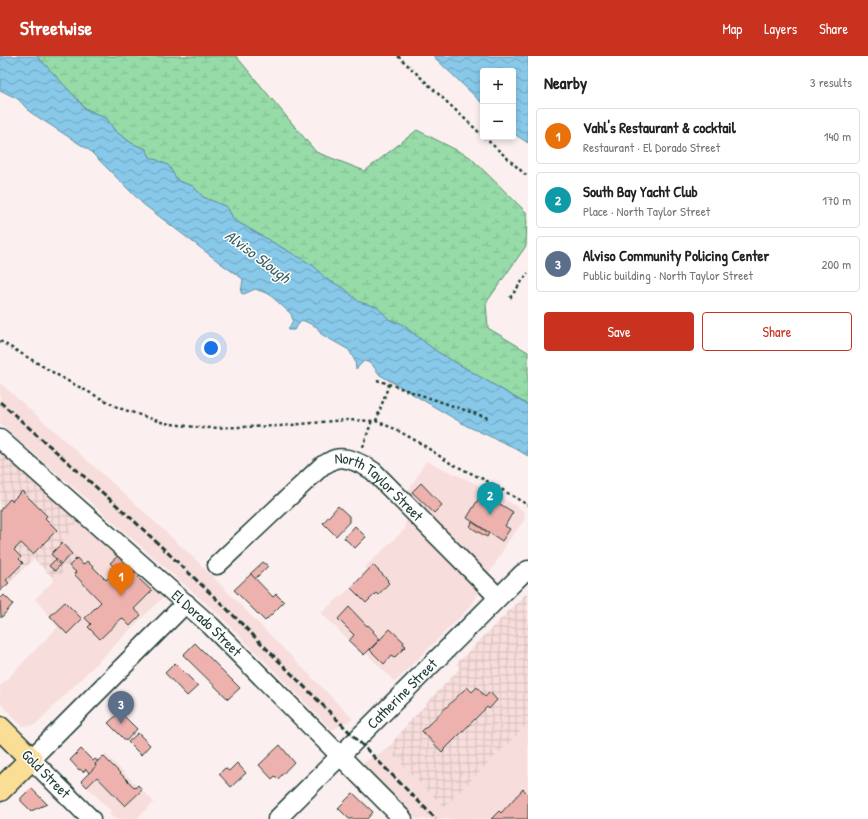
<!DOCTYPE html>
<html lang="en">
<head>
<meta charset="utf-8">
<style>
	body { margin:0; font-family:"Patrick Hand",sans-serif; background:#f2f2f2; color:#222 }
	.controls { position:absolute; right:12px; top:12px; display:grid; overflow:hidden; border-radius:4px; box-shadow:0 2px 6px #0003 }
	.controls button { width:36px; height:36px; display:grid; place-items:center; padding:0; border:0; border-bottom:1px solid #e0e0e0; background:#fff; color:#222; font:20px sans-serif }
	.you { position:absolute; left:211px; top:292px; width:14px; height:14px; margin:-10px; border:3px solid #fff; border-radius:50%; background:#1a73e8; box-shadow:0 0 0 6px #1a73e833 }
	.badge { display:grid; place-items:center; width:26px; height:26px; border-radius:50%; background:#c8321e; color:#fff; font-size:13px; font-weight:700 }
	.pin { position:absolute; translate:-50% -33px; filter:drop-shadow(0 1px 2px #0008) }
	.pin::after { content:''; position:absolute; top:21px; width:14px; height:12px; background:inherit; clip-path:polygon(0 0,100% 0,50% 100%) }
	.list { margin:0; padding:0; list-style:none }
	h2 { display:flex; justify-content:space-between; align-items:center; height:52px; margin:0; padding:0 16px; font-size:17px }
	h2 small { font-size:13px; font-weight:400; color:#767676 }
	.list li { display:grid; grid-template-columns:26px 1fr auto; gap:12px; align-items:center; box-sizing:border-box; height:56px; margin:0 8px 8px; padding:0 8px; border:1px solid #e0e0e0; border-radius:4px }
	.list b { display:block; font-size:15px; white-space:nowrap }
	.list p { margin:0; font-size:13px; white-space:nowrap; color:#767676 }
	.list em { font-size:13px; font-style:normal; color:#767676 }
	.actions { display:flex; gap:8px; padding:12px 16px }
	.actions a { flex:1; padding:9px 0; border:1px solid #c8321e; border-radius:4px; text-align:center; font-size:14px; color:#c8321e }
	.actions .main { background:#c8321e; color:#fff }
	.map { position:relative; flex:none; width:528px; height:763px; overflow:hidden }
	header { display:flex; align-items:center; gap:24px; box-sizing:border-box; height:56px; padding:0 20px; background:#c8321e; color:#fff }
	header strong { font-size:19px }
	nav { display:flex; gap:22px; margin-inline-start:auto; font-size:14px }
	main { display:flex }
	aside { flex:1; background:#fff }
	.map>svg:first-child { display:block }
	.built { fill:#f7dddb }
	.industrial { fill:url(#industrial-grid) }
	.wetland { fill:url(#wetland-marsh); stroke:#5a8c6e }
	.water { fill:url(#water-waves); stroke:#5e90a1 }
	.building { fill:#edb2ad; stroke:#1f3d34 }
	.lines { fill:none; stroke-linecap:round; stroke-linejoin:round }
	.minor-casing { stroke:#1f3d34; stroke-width:21 }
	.major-casing { stroke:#1f3d34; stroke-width:25 }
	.path { stroke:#1f3d34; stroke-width:2.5; stroke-dasharray:3 3; stroke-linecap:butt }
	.minor { stroke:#fff; stroke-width:18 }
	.major { stroke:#fbde96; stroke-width:22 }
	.rail { stroke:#1f3d34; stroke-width:3; stroke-dasharray:6 3; stroke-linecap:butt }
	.labels { text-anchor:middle; stroke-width:3; stroke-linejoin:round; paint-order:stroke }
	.street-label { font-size:15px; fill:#1f3d34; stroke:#fff }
	.water-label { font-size:16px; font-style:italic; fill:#396061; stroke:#fff }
</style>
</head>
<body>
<header>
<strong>Streetwise</strong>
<nav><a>Map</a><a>Layers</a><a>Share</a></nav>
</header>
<main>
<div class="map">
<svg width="528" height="763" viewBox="0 0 528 763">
	<defs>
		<pattern id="industrial-grid" width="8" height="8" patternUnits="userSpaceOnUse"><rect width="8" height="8" fill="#f7dddb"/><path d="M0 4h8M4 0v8" fill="none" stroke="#d3bfbd"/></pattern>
		<pattern id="wetland-marsh" width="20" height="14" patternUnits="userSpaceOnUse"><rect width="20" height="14" fill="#96dba8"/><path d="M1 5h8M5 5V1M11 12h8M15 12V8" fill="none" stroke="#81bd91"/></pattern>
		<pattern id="water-waves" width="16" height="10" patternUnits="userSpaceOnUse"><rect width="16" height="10" fill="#88c8e9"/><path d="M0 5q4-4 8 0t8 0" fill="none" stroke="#6fa4be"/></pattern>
	</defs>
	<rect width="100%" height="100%" fill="#fbf0ef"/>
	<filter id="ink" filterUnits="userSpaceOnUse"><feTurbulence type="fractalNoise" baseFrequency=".025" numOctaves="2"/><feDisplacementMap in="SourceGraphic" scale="8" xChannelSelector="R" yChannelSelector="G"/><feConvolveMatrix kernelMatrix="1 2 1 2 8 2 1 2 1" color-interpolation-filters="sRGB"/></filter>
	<g filter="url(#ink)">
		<g class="built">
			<path d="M0 327 107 422 195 503 353 663 332 674 219 559 87 443 0 368Z"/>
			<path d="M426 405 479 429 524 455 525 463 509 484 469 552 395 626 366 597 364 599 321 557 351 532 368 514 365 511 405 473 408 436Z"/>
			<path d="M82 461 155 529 162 540V542L35 669 22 670 0 647V630L58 571 35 543 77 501 63 485Z"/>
			<path d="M528 668V763H416L365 710 363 707 387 693 444 752Z"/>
			<path d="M105 698 154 746 136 763H115L109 758 111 755 87 731 95 708Z"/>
		</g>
		<g class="industrial">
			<path d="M0 394 82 461 63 485 77 501 55 524 34 503 0 535Z"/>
			<path d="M528 536V668L444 752 387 693 411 664 460 612 456 608Z"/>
		</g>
		<path class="wetland" d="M37 0H236L316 96 365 115 417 74 470 101 527 157 526 190 486 247 488 272 528 296V349L436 295 400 267 390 264 377 251 359 246 345 233 324 222 314 210 234 164 227 151 203 141 193 130 178 125 168 109 150 101 146 93 133 88 115 75 107 63 85 52 78 44Z"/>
		<g class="water">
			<path d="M0 0H37L78 44 84 52 107 63 115 75 133 88 146 93 150 101 168 109 178 125 193 130 203 141 227 151 234 164 314 210 325 222 345 233 359 246 377 251 390 264 400 267 436 295 528 349V400L511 390 467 370 380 319 371 307 364 305 356 313 355 305 349 294 321 278 317 271 302 264 294 274H288L293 264 291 258 269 238 255 233 244 238 241 237 243 223 223 209 143 148 89 94 30 56 18 43 0 34Z"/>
			<path d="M433 0H528V87L513 77V15H483V48Z"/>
		</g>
		<g class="building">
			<path d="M421 427 442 449 434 457 412 436Z"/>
			<path d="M22 435 47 460 45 462 57 474 33 498 21 487 14 494 21 501 19 503 23 507 6 524 9 527 0 535V454L10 443 12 445Z"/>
			<path d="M482 437 513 456 505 470 510 473 502 485 467 462Z"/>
			<path d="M338 450 349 460V466L336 480 323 467Z"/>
			<path d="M472 466 489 477 487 481 470 471Z"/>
			<path d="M355 470 366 481 355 492 344 482Z"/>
			<path d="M62 487 72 498 61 508 51 498Z"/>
			<path d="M120 498 141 519 138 522 152 535 134 553 141 559 130 570 122 562 100 583 88 571 91 568 85 562 101 546 74 518 76 516 69 510 77 502 83 509 87 505 106 524 117 514 110 507Z"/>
			<path d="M55 504 60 509 55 515 49 510Z"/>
			<path d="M263 506 268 510 255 523 250 518Z"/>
			<path d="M373 509 388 524 387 525 389 527 378 539 376 537 366 547 351 532Z"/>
			<path d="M251 518 273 541 276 538 284 546 265 565 234 534Z"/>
			<path d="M4 539 13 548 1 562 0 543Z"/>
			<path d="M65 546 82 563 67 578 50 560Z"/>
			<path d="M349 551 367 570 368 569 374 575 373 576 380 583 364 599 349 585 354 579 338 563Z"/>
			<path d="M390 573 404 586 403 588 406 590 394 602 391 600 384 608 370 594Z"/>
			<path d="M195 587 240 632 228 643 183 599Z"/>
			<path d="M175 607 198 630 187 640 165 617Z"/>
			<path d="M467 631 472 636 477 631 485 641 490 636 497 644 489 653 487 651 442 696 422 675Z"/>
			<path d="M120 656 137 673 126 685 108 667Z"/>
			<path d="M138 677 150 689 141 699 128 686Z"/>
			<path d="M280 689 294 706 278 723 275 720 272 723 259 709Z"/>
			<path d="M81 693 93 705 95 703 98 705 95 708 96 710 89 717 86 713 83 716 80 713 79 714 70 704Z"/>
			<path d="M103 700 135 732 138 729 142 734 125 750 97 721 87 731 81 725 96 710 95 708Z"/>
			<path d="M237 707 246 717 231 731 219 718 225 712 229 715Z"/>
			<path d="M31 732 47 748 31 755 21 745V742Z"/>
			<path d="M523 733 528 738V763H491L499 755 501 757Z"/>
			<path d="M353 737 373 756 367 763H349L338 752Z"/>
		</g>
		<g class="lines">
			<defs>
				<g id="minor">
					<path id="s1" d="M0 383 211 570 403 763"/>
					<path id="s2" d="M217 509 323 409C327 408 331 404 335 403 348 400 362 408 373 415L498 541"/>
					<path d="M91 763 31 703 186 547"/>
					<path id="s3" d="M277 763 522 518 528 514"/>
				</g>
				<path id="major" d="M0 672 31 703 0 734"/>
			</defs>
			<use href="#minor" class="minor-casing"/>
			<use href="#major" class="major-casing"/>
			<g class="path">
				<path d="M398 0 483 80"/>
				<path d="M484 81 528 121"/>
				<path d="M510 242 528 217"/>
				<path d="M0 285 66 324 119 352 164 367 203 372 280 370 344 364 376 365 395 373 420 387 450 407 489 426 528 449"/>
				<path d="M377 324 488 362"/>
				<path d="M376 365 389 328"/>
				<path d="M363 391 372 364"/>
				<path d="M485 436 489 426"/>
			</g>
			<use href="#minor" class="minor"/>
			<use href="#major" class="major"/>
			<path class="rail" d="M0 346 131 462 226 552 436 763"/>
		</g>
	</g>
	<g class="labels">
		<g class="street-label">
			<text dy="5" stroke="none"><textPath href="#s2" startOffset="213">North Taylor Street</textPath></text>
			<text dy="5" stroke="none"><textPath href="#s1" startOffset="277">El Dorado Street</textPath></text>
			<text dy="5" stroke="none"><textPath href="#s3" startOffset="177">Catherine Street</textPath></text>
			<text transform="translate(46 718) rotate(45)" y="5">Gold Street</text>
		</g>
		<g class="water-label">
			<text transform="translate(258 200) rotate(37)" y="6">Alviso Slough</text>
		</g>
	</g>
</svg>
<div class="controls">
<button>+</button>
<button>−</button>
</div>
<div class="you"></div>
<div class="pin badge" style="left:121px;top:540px;background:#e8710a">1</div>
<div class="pin badge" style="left:490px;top:459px;background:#0f9aa8">2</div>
<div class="pin badge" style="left:121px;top:668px;background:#5c6f8a">3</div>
</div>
<aside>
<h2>Nearby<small>3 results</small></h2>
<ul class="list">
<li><span class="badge" style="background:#e8710a">1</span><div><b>Vahl's Restaurant &amp; cocktail</b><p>Restaurant · El Dorado Street</p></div><em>140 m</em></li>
<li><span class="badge" style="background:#0f9aa8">2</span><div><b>South Bay Yacht Club</b><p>Place · North Taylor Street</p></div><em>170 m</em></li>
<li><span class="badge" style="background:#5c6f8a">3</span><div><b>Alviso Community Policing Center</b><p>Public building · North Taylor Street</p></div><em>200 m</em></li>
</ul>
<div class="actions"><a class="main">Save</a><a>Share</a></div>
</aside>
</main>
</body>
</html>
